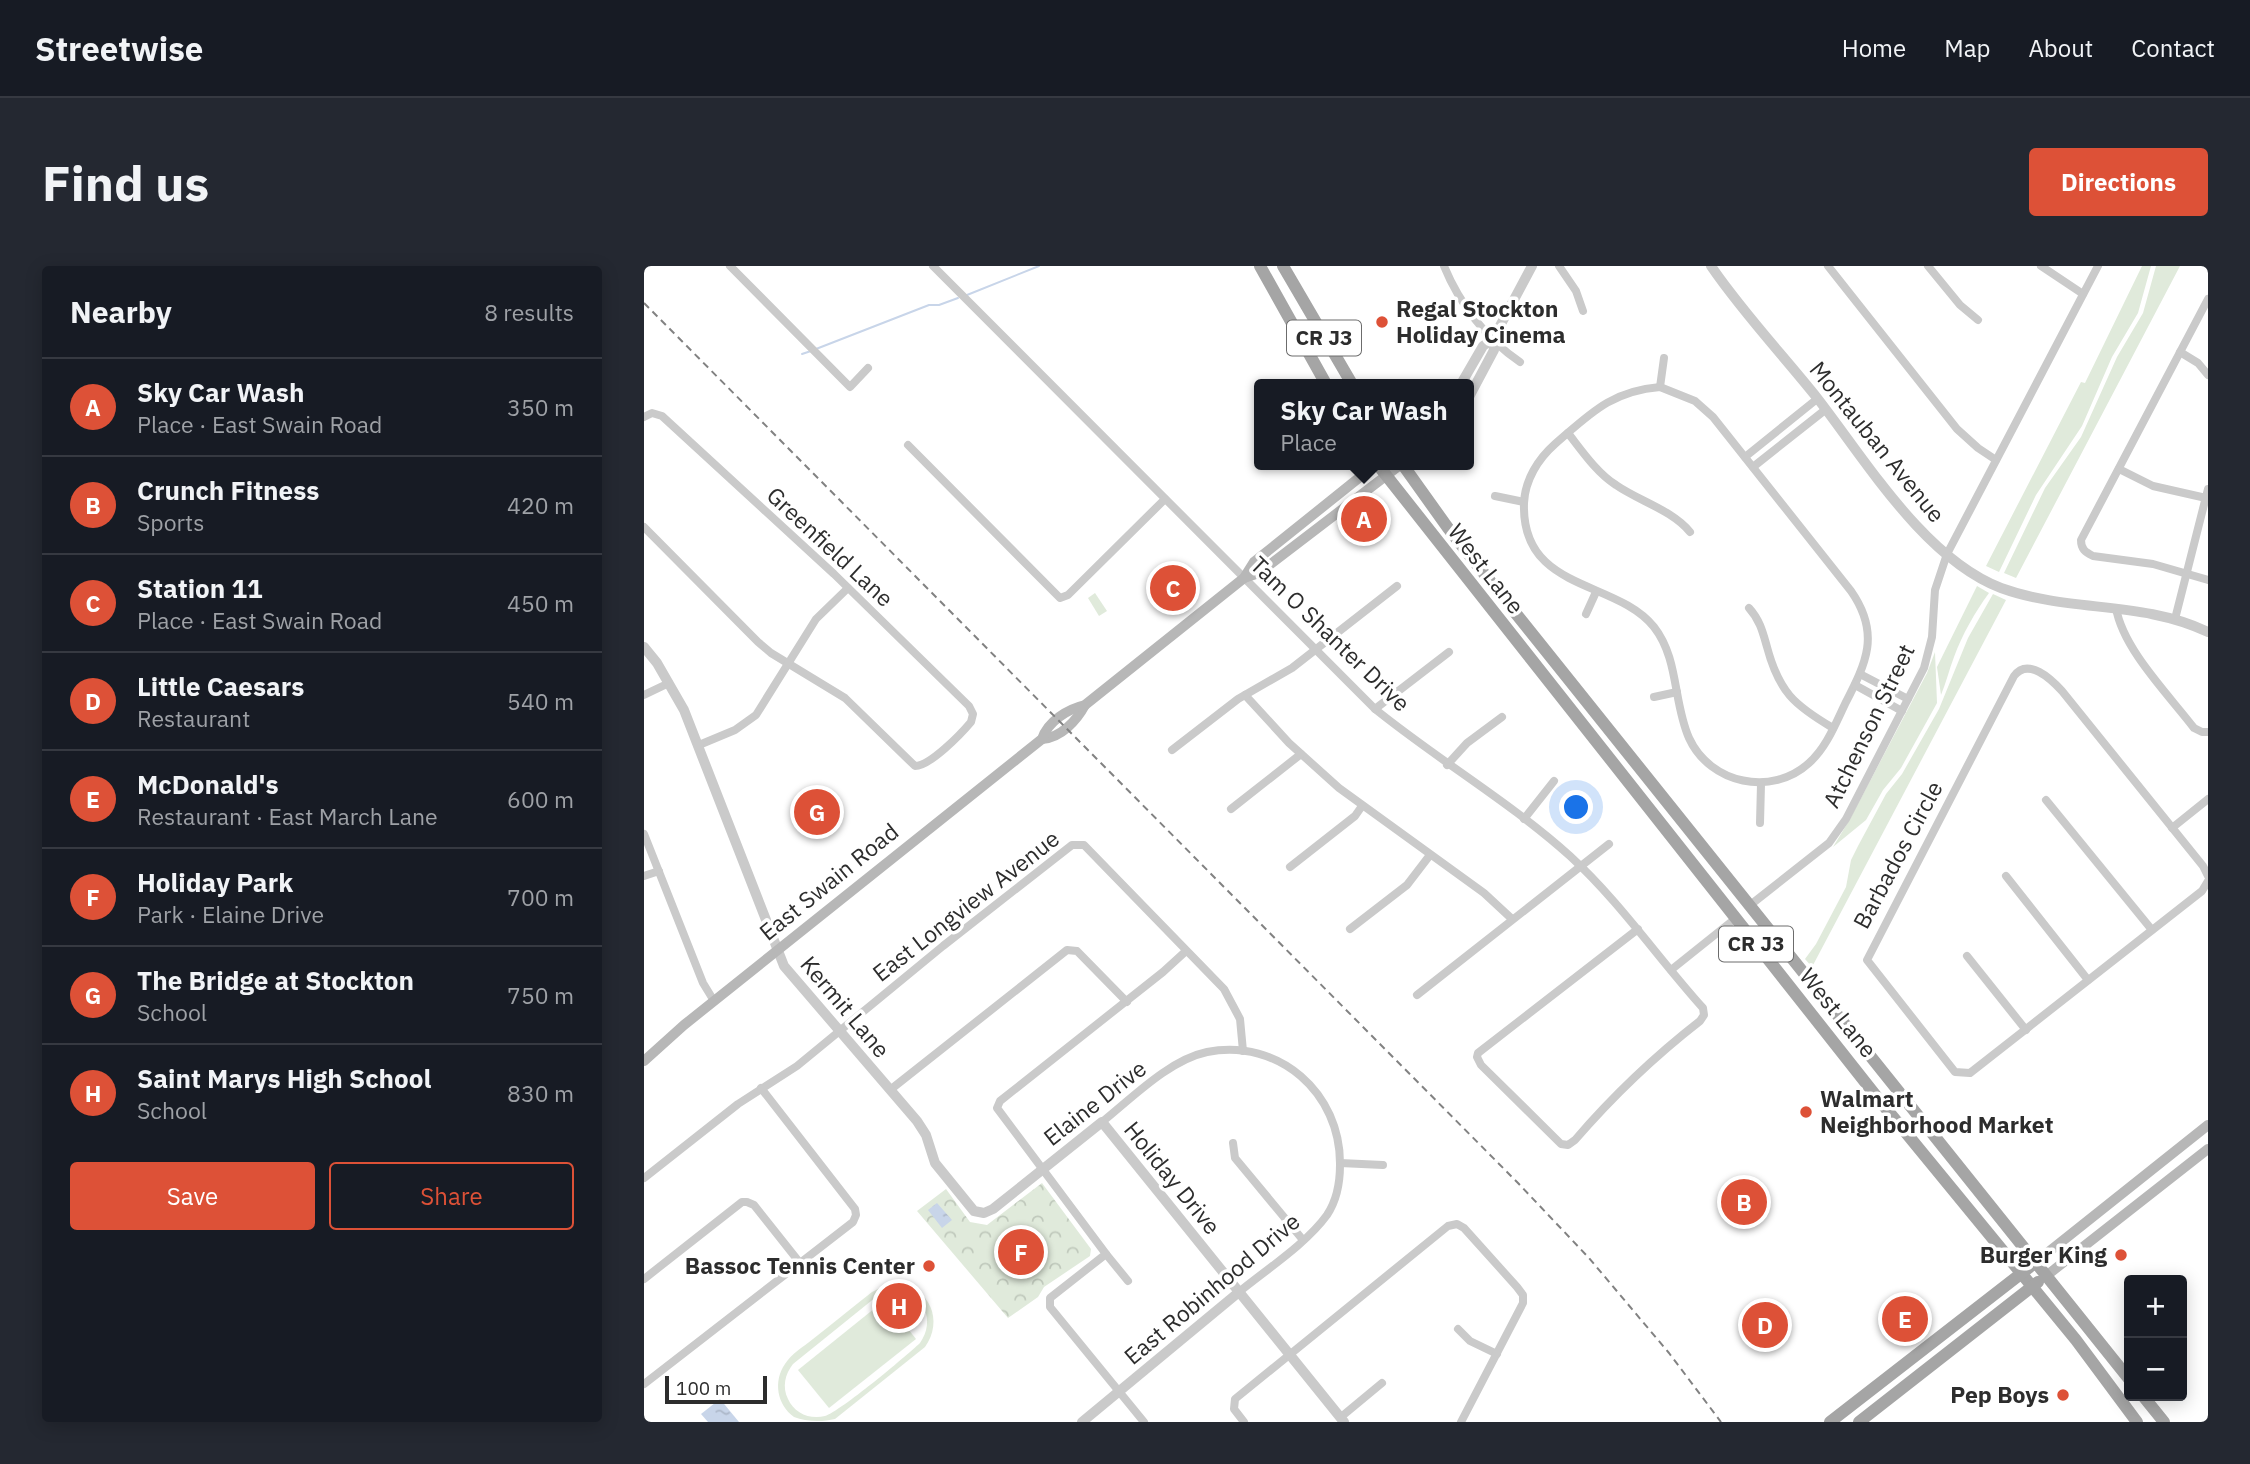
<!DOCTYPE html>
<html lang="en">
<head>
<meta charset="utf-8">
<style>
	body { margin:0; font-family:"IBM Plex Sans",sans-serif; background:#242831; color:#f1f3f6 }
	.controls { position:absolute; right:21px; bottom:21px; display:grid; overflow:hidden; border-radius:7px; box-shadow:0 4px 18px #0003 }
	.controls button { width:63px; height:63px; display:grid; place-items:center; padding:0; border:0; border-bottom:2px solid #363941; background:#171b24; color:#f1f3f6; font:35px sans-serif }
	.scale { position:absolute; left:21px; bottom:18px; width:102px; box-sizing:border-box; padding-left:7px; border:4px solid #2d2d2d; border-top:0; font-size:19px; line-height:24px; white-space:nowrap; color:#2d2d2d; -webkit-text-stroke:5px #fff; paint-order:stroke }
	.you { position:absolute; left:933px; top:542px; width:24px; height:24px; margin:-18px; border:5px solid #fff; border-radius:50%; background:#1a73e8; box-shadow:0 0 0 10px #1a73e833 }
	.badge { display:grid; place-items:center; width:46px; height:46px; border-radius:50%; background:#dd5137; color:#fff; font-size:23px; font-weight:700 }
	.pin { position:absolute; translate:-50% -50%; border:4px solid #fff; box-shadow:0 2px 7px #0006 }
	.popup { position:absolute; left:610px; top:113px; width:220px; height:91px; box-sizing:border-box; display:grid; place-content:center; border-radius:7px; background:#171b24; filter:drop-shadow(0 2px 5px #0005); font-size:23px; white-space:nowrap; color:#9ea1a6 }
	.popup b { font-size:26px; color:#f1f3f6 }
	.popup::after { content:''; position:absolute; left:50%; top:100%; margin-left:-14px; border:14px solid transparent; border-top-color:#171b24 }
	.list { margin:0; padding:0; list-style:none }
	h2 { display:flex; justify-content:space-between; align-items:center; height:91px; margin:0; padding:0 28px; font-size:30px }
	h2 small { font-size:23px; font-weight:400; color:#9ea1a6 }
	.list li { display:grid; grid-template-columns:46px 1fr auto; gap:21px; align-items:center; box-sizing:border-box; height:98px; padding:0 28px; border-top:2px solid #363941 }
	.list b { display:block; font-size:26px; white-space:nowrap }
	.list p { margin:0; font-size:23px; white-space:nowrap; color:#9ea1a6 }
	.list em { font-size:23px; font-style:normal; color:#9ea1a6 }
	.actions { display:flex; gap:14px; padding:21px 28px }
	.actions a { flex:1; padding:16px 0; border:2px solid #dd5137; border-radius:7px; text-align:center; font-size:24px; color:#dd5137 }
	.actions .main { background:#dd5137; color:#fff }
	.map { position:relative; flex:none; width:1564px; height:1156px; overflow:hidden; border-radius:7px }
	header { display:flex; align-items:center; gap:42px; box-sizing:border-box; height:98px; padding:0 35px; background:#171b24; border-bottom:2px solid #363941 }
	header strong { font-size:33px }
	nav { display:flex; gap:38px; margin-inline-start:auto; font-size:24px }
	.intro { display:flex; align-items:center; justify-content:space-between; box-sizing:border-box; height:168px; padding:0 42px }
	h1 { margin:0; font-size:49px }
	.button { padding:18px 32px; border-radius:7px; background:#dd5137; color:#fff; font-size:24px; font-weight:700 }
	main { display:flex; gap:42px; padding:0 42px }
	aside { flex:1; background:#171b24; border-radius:7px; box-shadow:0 4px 18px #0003 }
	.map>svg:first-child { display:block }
	.grass { fill:#e0eadb; fill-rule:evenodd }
	.forest { fill:url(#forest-crowns) }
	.water { fill:url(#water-ripples) }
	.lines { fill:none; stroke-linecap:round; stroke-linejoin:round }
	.stream { stroke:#c8d5e9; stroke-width:2 }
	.minor { stroke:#cacaca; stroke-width:8 }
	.tertiary { stroke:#cacaca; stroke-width:10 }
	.secondary { stroke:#b7b7b7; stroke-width:10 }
	.primary { stroke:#a5a5a5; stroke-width:12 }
	.rail { stroke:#828282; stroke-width:2; stroke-dasharray:7 5; stroke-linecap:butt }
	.poi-dot { fill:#dd5137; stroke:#fff; stroke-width:2.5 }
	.labels { text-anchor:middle; stroke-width:7; stroke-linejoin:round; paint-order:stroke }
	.shield { fill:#fff; stroke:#6c6c6c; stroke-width:2 }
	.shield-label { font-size:21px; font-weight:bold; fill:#2d2d2d }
	.poi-label { font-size:23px; font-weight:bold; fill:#2d2d2d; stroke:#fff; text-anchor:end }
	.street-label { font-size:23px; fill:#2d2d2d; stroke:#fff }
</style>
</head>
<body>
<header>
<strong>Streetwise</strong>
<nav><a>Home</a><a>Map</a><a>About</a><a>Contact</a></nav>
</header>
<div class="intro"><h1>Find us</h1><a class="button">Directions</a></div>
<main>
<aside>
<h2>Nearby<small>8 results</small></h2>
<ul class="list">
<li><span class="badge">A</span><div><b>Sky Car Wash</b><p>Place · East Swain Road</p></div><em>350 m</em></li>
<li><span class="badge">B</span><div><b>Crunch Fitness</b><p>Sports</p></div><em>420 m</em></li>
<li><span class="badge">C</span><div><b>Station 11</b><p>Place · East Swain Road</p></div><em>450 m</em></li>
<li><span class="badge">D</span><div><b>Little Caesars</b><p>Restaurant</p></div><em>540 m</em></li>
<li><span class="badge">E</span><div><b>McDonald's</b><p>Restaurant · East March Lane</p></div><em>600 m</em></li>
<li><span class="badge">F</span><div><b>Holiday Park</b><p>Park · Elaine Drive</p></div><em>700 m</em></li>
<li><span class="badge">G</span><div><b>The Bridge at Stockton</b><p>School</p></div><em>750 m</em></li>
<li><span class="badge">H</span><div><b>Saint Marys High School</b><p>School</p></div><em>830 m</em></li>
</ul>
<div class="actions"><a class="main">Save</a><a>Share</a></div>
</aside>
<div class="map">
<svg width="1564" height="1156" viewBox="0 0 1564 1156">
	<defs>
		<pattern id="forest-crowns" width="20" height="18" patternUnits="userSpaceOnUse" patternTransform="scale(1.75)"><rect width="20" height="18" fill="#e0eadb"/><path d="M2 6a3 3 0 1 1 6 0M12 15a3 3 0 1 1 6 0" fill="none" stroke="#c0c9bc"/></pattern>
		<pattern id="water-ripples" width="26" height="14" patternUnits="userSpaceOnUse" patternTransform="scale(1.75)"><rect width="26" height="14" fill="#c8d5e9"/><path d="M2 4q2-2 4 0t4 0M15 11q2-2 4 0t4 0" fill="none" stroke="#acb7c8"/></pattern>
	</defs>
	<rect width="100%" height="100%" fill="#fff"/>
	<g class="grass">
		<path d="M1498 0H1507L1494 47 1468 91 1438 160 1392 229 1355 306 1342 300 1437 116 1441 117Z"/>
		<path d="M1512 0H1536L1372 312 1360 307 1401 222 1437 171 1473 91 1499 47Z"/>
		<path d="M1333 320 1345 327C1331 346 1318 369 1310 391 1305 404 1302 417 1297 429L1293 401Z"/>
		<path d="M451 327 463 345 455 350 444 332Z"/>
		<path d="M1349 328 1362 334 1168 701 1161 693 1172 678 1202 621 1207 594 1214 580 1242 528 1258 508 1295 443 1324 372Z"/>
		<path d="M1291 386 1293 437 1257 502 1239 524 1222 554 1189 581 1206 553 1283 407Z"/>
		<path d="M253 1018C286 1021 300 1055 281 1081L191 1153C179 1156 162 1156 150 1151 133 1139 129 1115 141 1098 147 1088 159 1081 169 1073 189 1057 208 1042 228 1026L240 1020ZM253 1024C280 1027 292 1055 276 1077 261 1091 197 1145 181 1150 166 1154 150 1147 144 1133 138 1121 141 1108 149 1098L232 1031 242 1026Z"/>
		<path d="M241 1034 272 1073 185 1142 154 1104Z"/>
	</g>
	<path class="forest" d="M398 917 447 983 446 990 400 1021 394 1031 364 1052 273 945 302 923 326 956 343 959Z"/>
	<g class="water">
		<path d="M293 937 308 954 298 962 284 944Z"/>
		<path d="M76 1133 95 1156H64L57 1148Z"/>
	</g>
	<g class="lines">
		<g class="stream">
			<path d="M323 29 395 0"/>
			<path d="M172 83 285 39H295L314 32"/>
			<path d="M158 88 167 85"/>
		</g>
		<g class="minor">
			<path d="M86 0 206 121 224 102"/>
			<path d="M289 0 731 443C794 494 866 536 926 590 976 636 1014 692 1059 742L1060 749 1056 755C1011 790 968 831 931 874L924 879 917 878 837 799 833 791 834 787 994 663"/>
			<path d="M800 0C815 37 843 74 876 96"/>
			<path d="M915 0 932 25 939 45"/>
			<path d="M1184 0 1313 163 1334 182 1352 194"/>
			<path d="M1284 0 1316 39 1334 54"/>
			<path d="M1397 0 1439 28"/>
			<path d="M1564 33 1437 274C1437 283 1441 286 1449 290L1509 298 1564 314"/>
			<path d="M1536 86 1554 97 1564 109"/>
			<path d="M1016 121 1051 135 1069 151 1207 325C1237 368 1222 397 1201 438 1191 459 1182 482 1165 497 1128 531 1066 518 1045 472 1029 436 1035 393 1010 361 972 313 877 326 880 237 881 214 894 193 911 178 946 148 967 125 1016 121Z"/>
			<path d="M1016 121 1020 92"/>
			<path d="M0 151 8 147 18 150 190 308 325 440 329 448 327 456C317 468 286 500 271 500L201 432 127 387 114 376 0 261"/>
			<path d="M924 167C938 185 953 207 972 219 995 235 1028 244 1046 266"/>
			<path d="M264 179 416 332 424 329 521 233"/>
			<path d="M1101 191 1173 133"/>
			<path d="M1109 201 1181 144"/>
			<path d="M1475 203 1509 220 1562 232"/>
			<path d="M851 230 880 236"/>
			<path d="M1105 342C1116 354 1119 367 1123 381 1135 426 1150 439 1189 462"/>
			<path d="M1472 342C1479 383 1524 428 1550 462L1558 466H1564"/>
			<path d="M942 348 952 326"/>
			<path d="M1531 353 1564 223"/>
			<path d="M1216 408 1264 433"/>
			<path d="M1211 419 1258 445"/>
			<path d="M0 429 25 417"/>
			<path d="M601 429 645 477 695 522 840 627 868 653"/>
			<path d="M1010 431 1033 426"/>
			<path d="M731 443 805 386"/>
			<path d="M55 479 91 464 112 449 172 353 204 322"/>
			<path d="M528 484 594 433 648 402 753 320"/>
			<path d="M803 499 823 477 858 451"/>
			<path d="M1402 534 1508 664"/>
			<path d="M587 543 657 488"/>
			<path d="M880 553 910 515"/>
			<path d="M1116 557 1117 518"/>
			<path d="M1528 562 1564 533"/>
			<path d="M0 568 59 717 70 735"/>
			<path d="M646 601 711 550 718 540"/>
			<path d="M0 610 15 605"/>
			<path d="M1362 610 1444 714"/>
			<path d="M1564 610 1559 600 1418 425C1407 413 1384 391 1370 410L1223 694 1311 806 1326 807 1558 625 1564 615"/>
			<path d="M1105 640 1185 577 1202 553 1280 402 1288 371 1291 324 1303 288 1454 0"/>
			<path d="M706 663 763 619 786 589"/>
			<path d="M1323 690 1382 764"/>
			<path d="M1027 704 1092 652"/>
			<path d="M773 729 965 578"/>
			<path d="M246 824 423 684 433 685 483 736"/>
			<path d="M458 856C488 832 525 794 563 786 635 772 697 827 696 899 696 916 693 934 683 949 662 978 623 1003 595 1026"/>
			<path d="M589 877 591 892 659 974"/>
			<path d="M696 897 739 899"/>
			<path d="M0 912 94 838 153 800 299 680 428 579H440L580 723 596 753 599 785"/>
			<path d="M462 988 484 1015"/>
			<path d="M0 1013 98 936H103L110 939 156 997"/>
			<path d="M814 1063 826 1075 853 1088"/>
			<path d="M0 1118 209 956 212 949 211 943 117 822"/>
			<path d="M697 1151 738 1117"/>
			<path d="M500 1156 406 1041V1032L462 988 353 842 356 835 519 706 542 685"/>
			<path d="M600 1156 590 1143 591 1133 804 960 813 958 820 962 873 1021 879 1029V1037L817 1156"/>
		</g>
		<g class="tertiary">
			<path d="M1067 0C1099 47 1139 89 1174 133 1222 195 1281 293 1357 322 1426 347 1497 334 1564 366"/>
			<path d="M817 118 839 80 849 73 888 0"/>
			<path d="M825 131 850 84 849 73"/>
			<path d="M0 381 13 397 40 444 140 700 273 855 282 869 291 897 330 945 340 947 349 943 458 856 700 1156"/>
			<path d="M438 1156 595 1026"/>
		</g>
		<g class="secondary">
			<path d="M600 312 615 307 756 199"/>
			<path d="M398 473C417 472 433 454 441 439"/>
			<path d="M0 795 40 759 398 473C404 455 424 443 441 439L600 312 610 296 731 199"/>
			<path d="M1392 996 1564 859"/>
			<path d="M1402 1010 1564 883"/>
		</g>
		<g class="primary">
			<path d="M616 0 682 118"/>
			<path d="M639 0 708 118"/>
			<path d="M734 199 1240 840 1432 1074 1493 1156"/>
			<path d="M759 199 804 262 861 334 1485 1113"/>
			<path d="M1499 1130 1520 1156"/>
			<path d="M1186 1156 1392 996"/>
			<path d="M1215 1156 1394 1016"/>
		</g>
		<path class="rail" d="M0 37 874 917 945 992 1025 1087 1077 1156"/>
	</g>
	<g class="poi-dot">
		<circle cx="738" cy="56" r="7"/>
		<circle cx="1162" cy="846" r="7"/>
		<circle cx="1477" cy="989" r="7"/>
		<circle cx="285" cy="1000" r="7"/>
		<circle cx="1419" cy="1129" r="7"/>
	</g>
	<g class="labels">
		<g class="shield">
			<rect x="643" y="54.5" width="74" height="35" rx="5"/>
			<rect x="1075" y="660.5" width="74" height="35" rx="5"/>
		</g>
		<g class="shield-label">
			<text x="680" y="79">CR J3</text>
			<text x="1112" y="685">CR J3</text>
		</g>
		<g class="poi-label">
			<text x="752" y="51" text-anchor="start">Regal Stockton<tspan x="752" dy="26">Holiday Cinema</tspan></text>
			<text x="1176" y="841" text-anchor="start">Walmart<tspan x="1176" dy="26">Neighborhood Market</tspan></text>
			<text x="1463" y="997">Burger King</text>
			<text x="271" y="1008">Bassoc Tennis Center</text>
			<text x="1405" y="1137">Pep Boys</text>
		</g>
		<g class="street-label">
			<text transform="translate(1233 176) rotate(51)" y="8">Montauban Avenue</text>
			<text transform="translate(186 281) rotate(43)" y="8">Greenfield Lane</text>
			<text transform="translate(842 303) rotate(52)" y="8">West Lane</text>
			<text transform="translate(686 368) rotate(44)" y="8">Tam O Shanter Drive</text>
			<text transform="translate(1225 460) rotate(-64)" y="8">Atchenson Street</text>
			<text transform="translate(1254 589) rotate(-62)" y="8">Barbados Circle</text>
			<text transform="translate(185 616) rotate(-39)" y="8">East Swain Road</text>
			<text transform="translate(322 640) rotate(-38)" y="8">East Longview Avenue</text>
			<text transform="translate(201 741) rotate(50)" y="8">Kermit Lane</text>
			<text transform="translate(1194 747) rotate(51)" y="8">West Lane</text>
			<text transform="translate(451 837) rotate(-38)" y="8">Elaine Drive</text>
			<text transform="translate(528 912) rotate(51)" y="8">Holiday Drive</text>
			<text transform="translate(568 1023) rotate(-40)" y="8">East Robinhood Drive</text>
		</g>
	</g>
</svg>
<div class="controls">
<button>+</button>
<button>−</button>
</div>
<div class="scale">100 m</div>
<div class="you"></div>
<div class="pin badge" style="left:720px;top:253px">A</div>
<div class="popup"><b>Sky Car Wash</b>Place</div>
<div class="pin badge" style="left:1100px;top:936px">B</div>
<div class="pin badge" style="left:529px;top:322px">C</div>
<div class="pin badge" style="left:1121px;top:1059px">D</div>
<div class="pin badge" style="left:1261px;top:1053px">E</div>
<div class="pin badge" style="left:377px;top:986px">F</div>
<div class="pin badge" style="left:173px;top:546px">G</div>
<div class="pin badge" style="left:255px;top:1040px">H</div>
</div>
</main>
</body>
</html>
